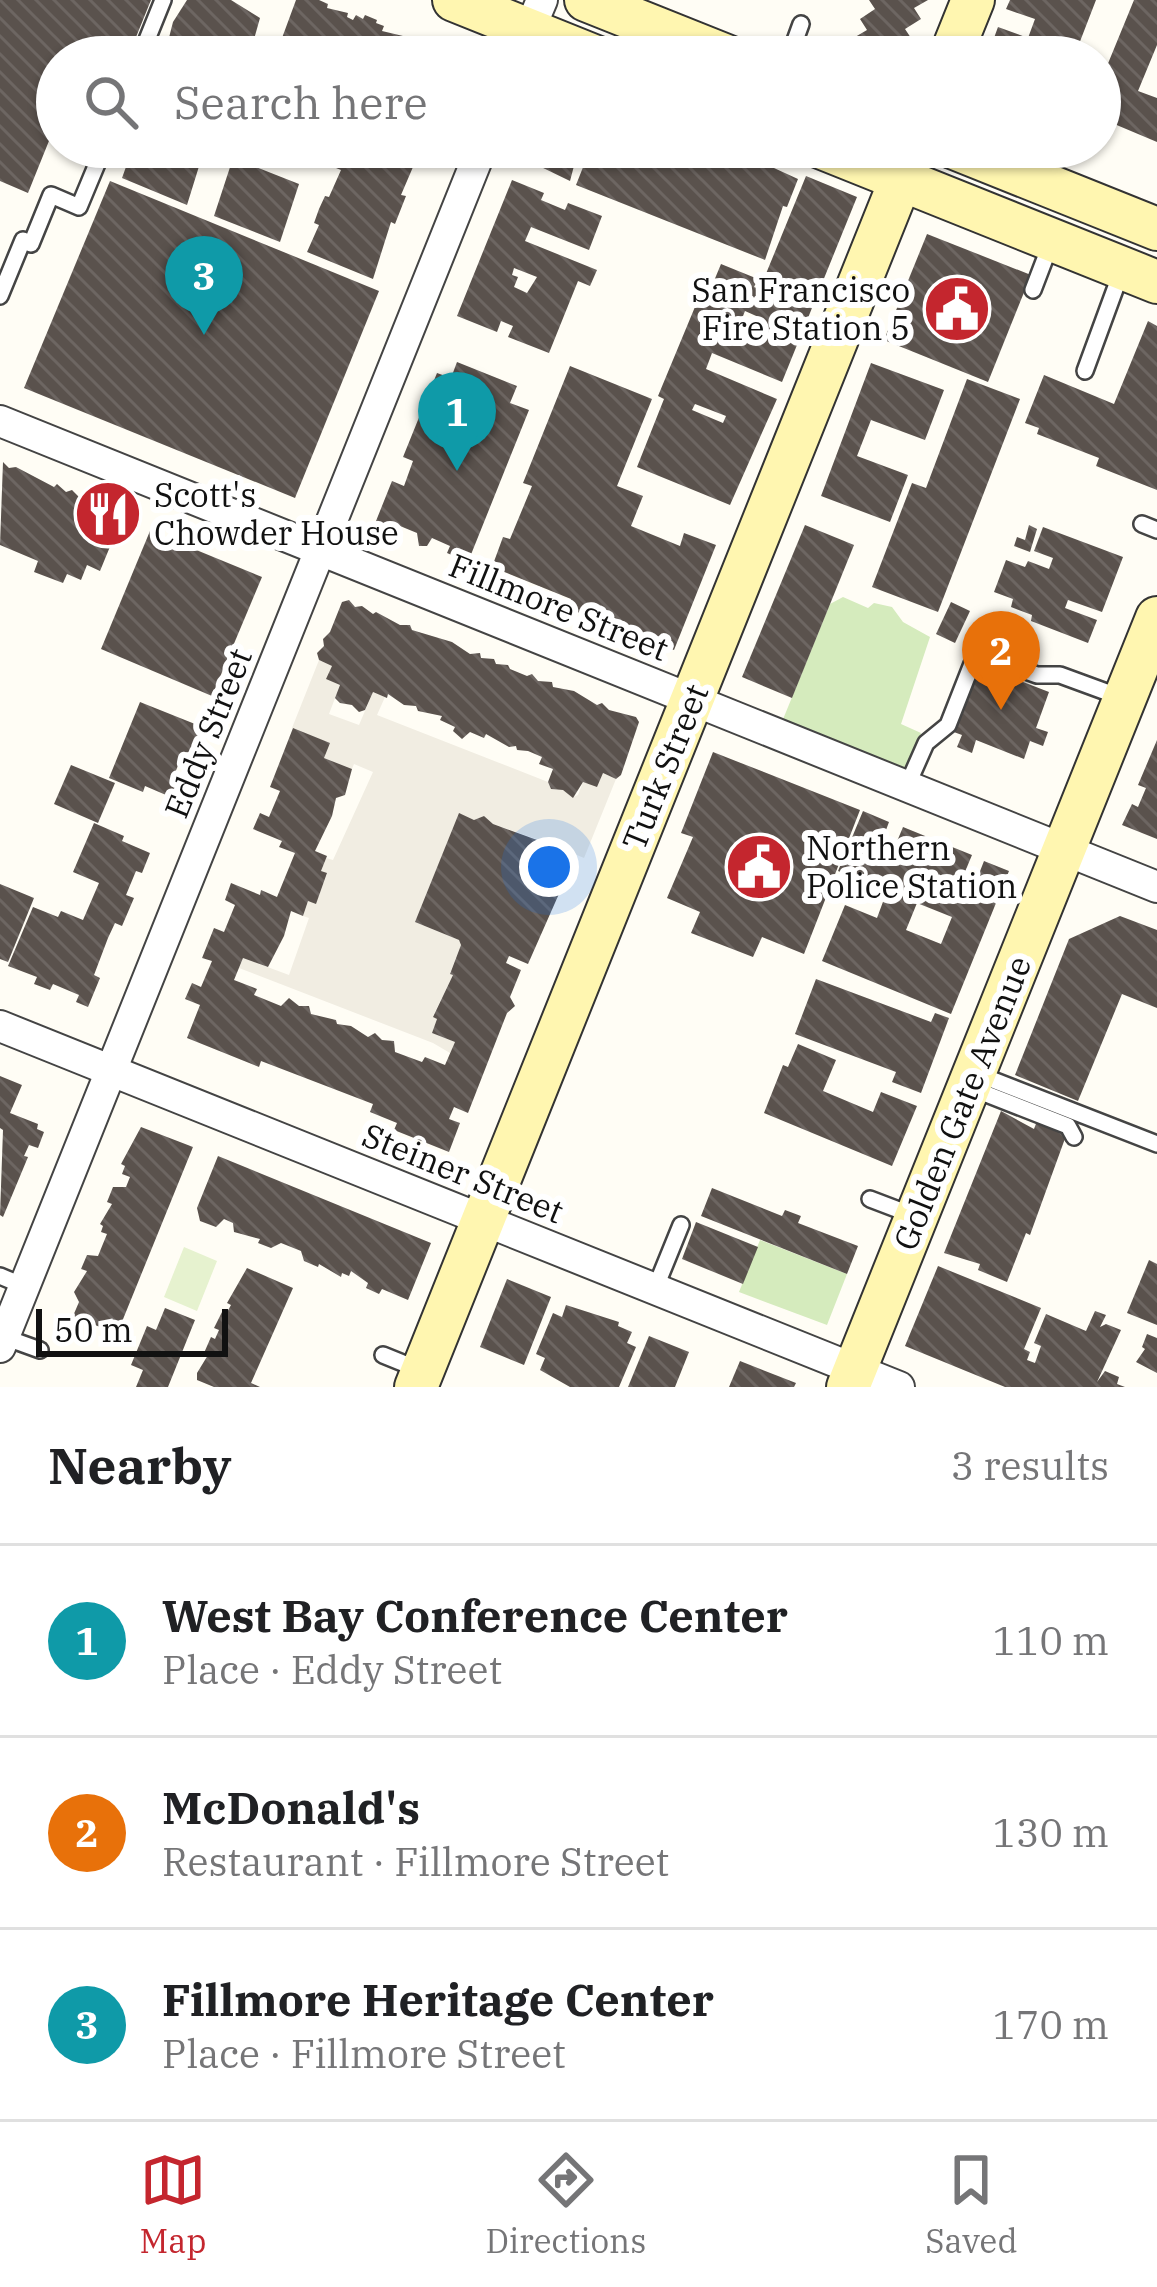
<!DOCTYPE html>
<html lang="en">
<head>
<meta charset="utf-8">
<style>
	body { margin:0; font-family:"IBM Plex Serif",serif; background:#f2f2f2; color:#202124 }
	.scale { position:absolute; left:36px; bottom:30px; width:192px; box-sizing:border-box; padding-left:12px; border:6px solid #111; border-top:0; font-size:33px; line-height:42px; white-space:nowrap; color:#111; -webkit-text-stroke:9px #fff; paint-order:stroke }
	.you { position:absolute; left:549px; top:867px; width:42px; height:42px; margin:-30px; border:9px solid #fff; border-radius:50%; background:#1a73e8; box-shadow:0 0 0 18px #1a73e833 }
	.badge { display:grid; place-items:center; width:78px; height:78px; border-radius:50%; background:#c4262e; color:#fff; font-size:39px; font-weight:700 }
	.pin { position:absolute; translate:-50% -99px; filter:drop-shadow(0 3px 6px #0008) }
	.pin::after { content:''; position:absolute; top:63px; width:42px; height:36px; background:inherit; clip-path:polygon(0 0,100% 0,50% 100%) }
	.list { margin:0; padding:0; list-style:none }
	h2 { display:flex; justify-content:space-between; align-items:center; height:156px; margin:0; padding:0 48px; font-size:51px }
	h2 small { font-size:39px; font-weight:400; color:#757577 }
	.list li { display:grid; grid-template-columns:78px 1fr auto; gap:36px; align-items:center; box-sizing:border-box; height:192px; padding:0 48px; border-top:3px solid #e0e0e0 }
	.list b { display:block; font-size:45px; white-space:nowrap }
	.list p { margin:0; font-size:39px; white-space:nowrap; color:#757577 }
	.list em { font-size:39px; font-style:normal; color:#757577 }
	.icon { flex:none; width:66px; height:66px; fill:none; stroke:currentColor; stroke-width:2; stroke-linecap:round; stroke-linejoin:round }
	.map { position:relative; flex:none; width:1157px; height:1387px; overflow:hidden }
	.search { position:absolute; background:#fff; box-shadow:0 3px 9px #0004; left:36px; right:36px; top:36px; height:132px; display:flex; align-items:center; gap:30px; box-sizing:border-box; padding:0 42px; border-radius:66px; color:#757577; font-size:45px }
	.sheet { height:732px; background:#fff }
	nav { display:flex; justify-content:space-around; align-items:center; box-sizing:border-box; height:168px; border-top:3px solid #e0e0e0; background:#fff; font-size:33px; color:#757577 }
	nav a { display:grid; justify-items:center; gap:6px }
	nav .on { color:#c4262e }
	.map>svg:first-child { display:block }
	.park { fill:#d5ebbd }
	.pitch { fill:#e6f2cf }
	.plaza { fill:#f1ede2 }
	.building { fill:url(#building-back-hatch); fill-rule:evenodd }
	.lines { fill:none; stroke-linecap:round; stroke-linejoin:round }
	.lane-casing { stroke:#444; stroke-width:20 }
	.street-casing { stroke:#444; stroke-width:34 }
	.secondary-casing { stroke:#333; stroke-width:46 }
	.lane { stroke:#fff; stroke-width:15 }
	.street { stroke:#fff; stroke-width:30 }
	.secondary { stroke:#fff6b0; stroke-width:42 }
	.labels { text-anchor:middle; stroke-width:12; stroke-linejoin:round; paint-order:stroke }
	.poi-label { font-size:33px; fill:#111; stroke:#fff; text-anchor:start }
	.street-label { font-size:33px; fill:#111; stroke:#fff }
</style>
</head>
<body>
<div class="map">
<svg width="1157" height="1387" viewBox="0 0 1157 1387">
	<defs>
		<pattern id="building-back-hatch" width="6" height="6" patternUnits="userSpaceOnUse" patternTransform="scale(3)"><rect width="6" height="6" fill="#5a524d"/><path d="M-1 5l2 2M0 0l6 6M5-1l2 2" fill="none" stroke="#6d6662"/></pattern>
	</defs>
	<rect width="100%" height="100%" fill="#fffdf5"/>
	<g class="park">
		<path d="M843 597 868 608 874 603 892 607 903 622 930 637 901 724 921 733 900 783 777 734 830 604Z"/>
		<path d="M760 1240 847 1274 827 1325 739 1292Z"/>
	</g>
	<path class="pitch" d="M184 1247 217 1261 197 1311 164 1297Z"/>
	<path class="plaza" d="M319 660 332 666 327 679 340 685 329 714 359 725 373 692 385 697 377 715 548 782 551 789 563 790 573 797 578 795 583 782 603 773 616 779 584 858 572 853 569 858 552 852 551 844 493 824 484 816 474 820 459 814 415 922 459 940 461 945 450 973 453 975 433 1016 437 1019 432 1033 455 1042 450 1053 433 1043 239 968 243 958 289 975 309 918 303 916 308 901 316 903 327 874 321 871 326 858 333 860 373 772 354 764 352 769 324 758 329 743 292 728Z"/>
	<g class="building">
		<path d="M0 0H151L128 57 88 44 83 57H57V121L28 193 0 181Z"/>
		<path d="M187 0H231L260 18 249 57H164L173 22Z"/>
		<path d="M296 0H319L328 4 327 8 348 13 347 17 353 20 356 15 363 19 365 15 377 20 376 23 384 26 382 31 403 36 402 39 408 42 410 37 418 40 420 37 438 48 441 40 449 43 450 39 471 52 469 57H275Z"/>
		<path d="M869 0H928L914 8 921 19 905 29 913 41 900 50 905 57H872L867 48 859 53 850 40 867 30 860 19 875 9Z"/>
		<path d="M1010 0H1096L1074 57H987L998 27 1028 38 1035 19 1006 9Z"/>
		<path d="M1134 0H1157V45L1138 91 1157 98V142L1100 118V83Z"/>
		<path d="M125 147H205L187 205 122 178 132 150Z"/>
		<path d="M344 147H416L408 165 413 167 401 195 406 196 395 224 391 222 373 279 307 252 319 225 314 223 319 209 325 196 329 197 341 170 336 168Z"/>
		<path d="M528 147H579L570 181 537 165 525 164Z"/>
		<path d="M591 147H616L610 162 615 164 622 147H728L798 179 787 207 783 206 765 260 576 185Z"/>
		<path d="M233 158 299 184 280 242 214 216Z"/>
		<path d="M806 176 857 197 782 382 712 353 706 369 777 399 730 505 637 467 664 399 658 396 697 302 704 305 721 264 758 279 754 287 772 294 775 286 763 281ZM745 311 763 319 759 335 728 322 730 316 741 321ZM695 404 726 416 723 423 692 410Z"/>
		<path d="M512 180 544 193 541 200 565 210 568 203 602 216 589 250 531 227 525 241 597 270 590 286 578 281 549 353 508 337 513 326 501 321 497 332 457 316ZM514 268 537 277 527 293 514 287 518 277 512 275Z"/>
		<path d="M110 181 379 291 295 498 24 388Z"/>
		<path d="M927 234 1031 275 988 382 884 340Z"/>
		<path d="M1148 321 1157 326V490L1096 466 1099 458 1037 434 1039 428 1025 423 1044 375 1114 404Z"/>
		<path d="M457 362 517 386 510 403 529 410 468 562 447 553 450 546 432 538 427 546H419L417 533 400 526 396 535 374 526 392 481 404 486 413 461 403 457 437 373 451 378Z"/>
		<path d="M871 363 944 390 925 440 871 420 857 456 908 475 890 522 821 496Z"/>
		<path d="M570 366 652 399 617 486 643 496 631 526 680 546 684 533 716 545 674 650 567 608 571 599 492 567 503 537 510 539 532 486 523 483Z"/>
		<path d="M967 379 1020 399 938 612 872 587 912 483 926 488Z"/>
		<path d="M3 462 9 468 16 467 54 487 57 484 66 492 72 490 79 497 123 515 100 571 87 565 81 580 67 574 63 583 34 572 38 561 0 545Z"/>
		<path d="M805 525 854 545 792 698 742 677Z"/>
		<path d="M1029 525 1037 529 1030 552 1014 546 1017 537 1025 540Z"/>
		<path d="M1043 527 1123 557 1102 612 1068 600 1065 608 1097 620 1088 643 1031 621 1032 615 1011 607 1013 599 994 592 1006 560 1025 567 1028 561 1049 569 1053 558 1034 551Z"/>
		<path d="M150 531 262 577 212 696 101 649Z"/>
		<path d="M349 600 355 607 362 606 373 614 376 612 400 625H410L412 630 452 642 470 654 480 653 481 658 494 659 496 664 508 665 510 669 527 676 532 674 538 681 552 682 553 687 574 691 597 705 602 703 609 710 636 717 639 722 621 775 616 779 603 773 597 787 583 782 573 798 563 790 551 789 548 782 553 769 539 764 542 757 528 751 517 750 516 746 509 747 486 734 484 738 470 732 462 739 453 731 455 727 440 720 442 716 418 711 416 706 404 705 388 694 387 698 373 692 365 710 359 712 352 705 340 703 335 698 340 685 326 679 332 666 319 660 317 653 324 646 323 639 330 632 342 602Z"/>
		<path d="M951 602 970 611 955 643 936 634Z"/>
		<path d="M977 664 1049 692 1036 728 1048 732 1043 746 1030 741 1024 759 976 740 972 753 957 747 962 735 951 731Z"/>
		<path d="M140 702 200 726 195 751 183 753 173 778 180 781 181 789 173 798 145 786 143 792 109 778Z"/>
		<path d="M293 728 330 743 324 758 352 769 345 795 336 798 332 816 315 851 327 856 321 871 327 873 316 904 308 901 303 916 291 911 284 936 268 967 243 958 234 980 257 989 254 995 281 1006 289 998 299 1006H309L311 1014 336 1020 337 1024 351 1026 368 1037 375 1033 382 1040 394 1041 395 1052 422 1062 425 1057 445 1065 455 1042 432 1033 437 1019 433 1017 453 975 450 974 461 945 459 940 415 922 459 813 474 820 484 816 493 824 551 845 552 852 569 858 559 886 562 887 528 964 509 956 506 963 521 970 510 997 515 1006 507 1013 468 1113 454 1107 449 1119 460 1123 449 1152 394 1130 397 1123 370 1112 373 1104 261 1061 259 1067 187 1038 200 1005 185 999 192 983 201 987 212 961 202 958 214 928 224 932 235 905 225 900 231 883 260 895 261 890 277 897 295 853 279 847 282 841 253 829 260 813 269 817 280 791 270 787Z"/>
		<path d="M1157 740V839L1122 825 1132 804 1138 807 1146 788 1138 785Z"/>
		<path d="M713 752 860 810 804 954 762 937 753 957 691 933 700 912 667 898 693 837 681 833Z"/>
		<path d="M71 765 115 783 98 823 54 804Z"/>
		<path d="M863 811 889 822 880 846 893 851 903 827 972 855 962 879 975 884 984 861 1009 871 951 1014 822 961 845 905 877 918 887 891 838 871ZM917 903 952 917 941 944 906 930Z"/>
		<path d="M94 823 124 836 122 841 150 853 142 873 136 871 126 895 134 898 122 926 115 923 108 938 94 975 100 978 88 1007 76 1002 79 995 53 984 50 990 34 984 37 977 8 966 33 907 58 917 61 911 83 920 99 883 73 872Z"/>
		<path d="M0 884 34 898 8 962 0 959Z"/>
		<path d="M1120 916 1157 930V1008L1122 994 1078 1101 1015 1075 1069 939Z"/>
		<path d="M816 979 931 1022 935 1013 949 1018 921 1093 892 1082 896 1072 795 1034Z"/>
		<path d="M798 1044 836 1060 823 1091 873 1112 881 1092 917 1106 892 1166 764 1113 783 1065 788 1067Z"/>
		<path d="M0 1076 22 1085 10 1113 38 1124 37 1129 44 1132 38 1148 29 1145 24 1156 28 1157 3 1217 0 1215 3 1130 0 1128Z"/>
		<path d="M1001 1111 1034 1129 1037 1121 1067 1133 1030 1235 1026 1233 1007 1282 978 1270 980 1264 944 1253Z"/>
		<path d="M141 1127 193 1147 117 1334 73 1316 79 1302 74 1292 87 1271 81 1269 87 1255 98 1256 107 1234 101 1232 103 1226 100 1224 112 1204 107 1202 113 1187H126L130 1177 122 1174 125 1166 121 1164Z"/>
		<path d="M218 1156 431 1243 408 1300 382 1289 379 1294 366 1288 368 1283 351 1271 349 1276 342 1273 341 1277 319 1264 318 1267 304 1261 301 1251 281 1243 271 1248 258 1243 260 1239 234 1232 233 1223 224 1219 216 1227 200 1221 197 1208Z"/>
		<path d="M712 1188 782 1216 785 1210 801 1216 798 1223 858 1246 847 1274 701 1216Z"/>
		<path d="M696 1222 758 1247 743 1284 682 1259Z"/>
		<path d="M1149 1260 1157 1264V1325L1127 1313Z"/>
		<path d="M938 1266 1041 1308 1024 1349 1030 1352 1027 1360 1035 1363 1041 1346 1034 1343 1046 1314 1086 1331 1095 1311 1106 1315 1100 1327 1106 1324 1121 1330 1097 1382 1105 1371 1119 1377 1117 1384 1125 1387H1005L905 1346Z"/>
		<path d="M247 1268 293 1288 251 1383 260 1387H214L197 1380V1373L208 1355 204 1353 211 1337 215 1339 219 1330 214 1328 222 1312 226 1314 231 1305 227 1303Z"/>
		<path d="M507 1279 551 1297 524 1365 480 1347Z"/>
		<path d="M566 1305 619 1322 618 1326 632 1332 627 1343 636 1347 619 1387H570L540 1370 545 1358 536 1354 553 1313 562 1317Z"/>
		<path d="M165 1308 195 1320 168 1387H136L143 1370 131 1365 147 1326 156 1330Z"/>
		<path d="M1147 1334 1157 1338V1373L1136 1362 1145 1349 1142 1347Z"/>
		<path d="M649 1336 689 1352 675 1387H628Z"/>
		<path d="M740 1361 796 1383 794 1387H729Z"/>
	</g>
	<g class="lines">
		<defs>
			<g id="lane">
				<path d="M140 57 163 0"/>
				<path d="M789 57 801 24"/>
				<path d="M1033 290 1051 243"/>
				<path d="M0 296 23 240 31 244 51 195 79 207 104 147"/>
				<path d="M1085 371 1121 273"/>
				<path d="M1142 524 1157 530"/>
				<path d="M907 786 926 743 948 725 972 664 990 658 1037 675H1060L1120 697"/>
				<path d="M975 1073 1157 1144"/>
				<path d="M971 1088 1068 1126 1074 1137"/>
				<path d="M870 1199 912 1215"/>
				<path d="M0 1276 24 1286"/>
				<path d="M655 1289 681 1225"/>
				<path d="M4 1337 40 1350"/>
				<path d="M383 1355 420 1370"/>
			</g>
			<g id="street">
				<path d="M518 57 542 0"/>
				<path d="M0 421 1157 887"/>
				<path d="M0 1026 899 1387"/>
				<path d="M0 1347 482 147"/>
			</g>
			<g id="secondary">
				<path d="M454 0 596 57"/>
				<path d="M586 0 729 57"/>
				<path d="M950 57 973 0"/>
				<path d="M820 147 1157 282"/>
				<path d="M952 147 1157 229"/>
				<path d="M416 1387 914 147"/>
				<path d="M848 1387 1157 618"/>
			</g>
		</defs>
		<use href="#lane" class="lane-casing"/>
		<use href="#street" class="street-casing"/>
		<use href="#secondary" class="secondary-casing"/>
		<use href="#lane" class="lane"/>
		<use href="#street" class="street"/>
		<use href="#secondary" class="secondary"/>
	</g>
	<defs>
		<symbol id="civic-disc" viewBox="-11 -11 22 22"><circle r="9.5" fill="#c4262e" stroke="#fff"/><path d="M-.6-6.5H3V-4.5H.6V-3L4-1V1h2V6H-6V1h2V-1L-.6-3ZM-1.2 2.5V6h2.4V2.5Z" fill="#fff"/></symbol>
		<symbol id="restaurant-disc" viewBox="-11 -11 22 22"><circle r="9.5" fill="#c4262e" stroke="#fff"/><path d="M-5-6h1v4h1v-4h1v4h1v-4h1v5L-1.5 .5V6h-2V.5L-5-1ZM5-6V6H3V1.5H1.5Q1.5-4 5-6Z" fill="#fff"/></symbol>
	</defs>
	<g fill-rule="evenodd">
		<use href="#civic-disc" x="919" y="271" width="76" height="76"/>
		<use href="#restaurant-disc" x="70" y="476" width="76" height="76"/>
		<use href="#civic-disc" x="721" y="829" width="76" height="76"/>
	</g>
	<g class="labels">
		<g class="poi-label">
			<text x="910" y="302" text-anchor="end">San Francisco<tspan x="910" dy="38">Fire Station 5</tspan></text>
			<text x="154" y="507">Scott's<tspan x="154" dy="38">Chowder House</tspan></text>
			<text x="806" y="860">Northern<tspan x="806" dy="38">Police Station</tspan></text>
		</g>
		<g class="street-label">
			<text transform="translate(559 607) rotate(22)" y="12">Fillmore Street</text>
			<text transform="translate(208 733) rotate(-68)" y="12">Eddy Street</text>
			<text transform="translate(665 767) rotate(-68)" y="12">Turk Street</text>
			<text transform="translate(962 1103) rotate(-68)" y="12">Golden Gate Avenue</text>
			<text transform="translate(463 1173) rotate(22)" y="12">Steiner Street</text>
		</g>
	</g>
</svg>
<div class="scale">50 m</div>
<div class="you"></div>
<div class="pin badge" style="left:457px;top:471px;background:#0f9aa8">1</div>
<div class="pin badge" style="left:1001px;top:710px;background:#e8710a">2</div>
<div class="pin badge" style="left:204px;top:335px;background:#0f9aa8">3</div>
<div class="search"><svg class="icon" aria-label="search" viewBox="0 0 24 24"><circle cx="10" cy="10" r="6"/><path d="M15 15l6 6"/></svg>Search here</div>
</div>
<section class="sheet">
<h2>Nearby<small>3 results</small></h2>
<ul class="list">
<li><span class="badge" style="background:#0f9aa8">1</span><div><b>West Bay Conference Center</b><p>Place · Eddy Street</p></div><em>110 m</em></li>
<li><span class="badge" style="background:#e8710a">2</span><div><b>McDonald's</b><p>Restaurant · Fillmore Street</p></div><em>130 m</em></li>
<li><span class="badge" style="background:#0f9aa8">3</span><div><b>Fillmore Heritage Center</b><p>Place · Fillmore Street</p></div><em>170 m</em></li>
</ul>
</section>
<nav>
<a class="on"><svg class="icon" aria-label="map" viewBox="0 0 24 24"><path d="M3 6l6-2 6 2 6-2v14l-6 2-6-2-6 2zM9 4v14M15 6v14"/></svg>Map</a>
<a><svg class="icon" aria-label="directions" viewBox="0 0 24 24"><path d="M12 3l9 9-9 9-9-9zM9 14v-3h6M13 9l2 2-2 2"/></svg>Directions</a>
<a><svg class="icon" aria-label="saved" viewBox="0 0 24 24"><path d="M7 4h10v16l-5-4-5 4z"/></svg>Saved</a>
</nav>
</body>
</html>
